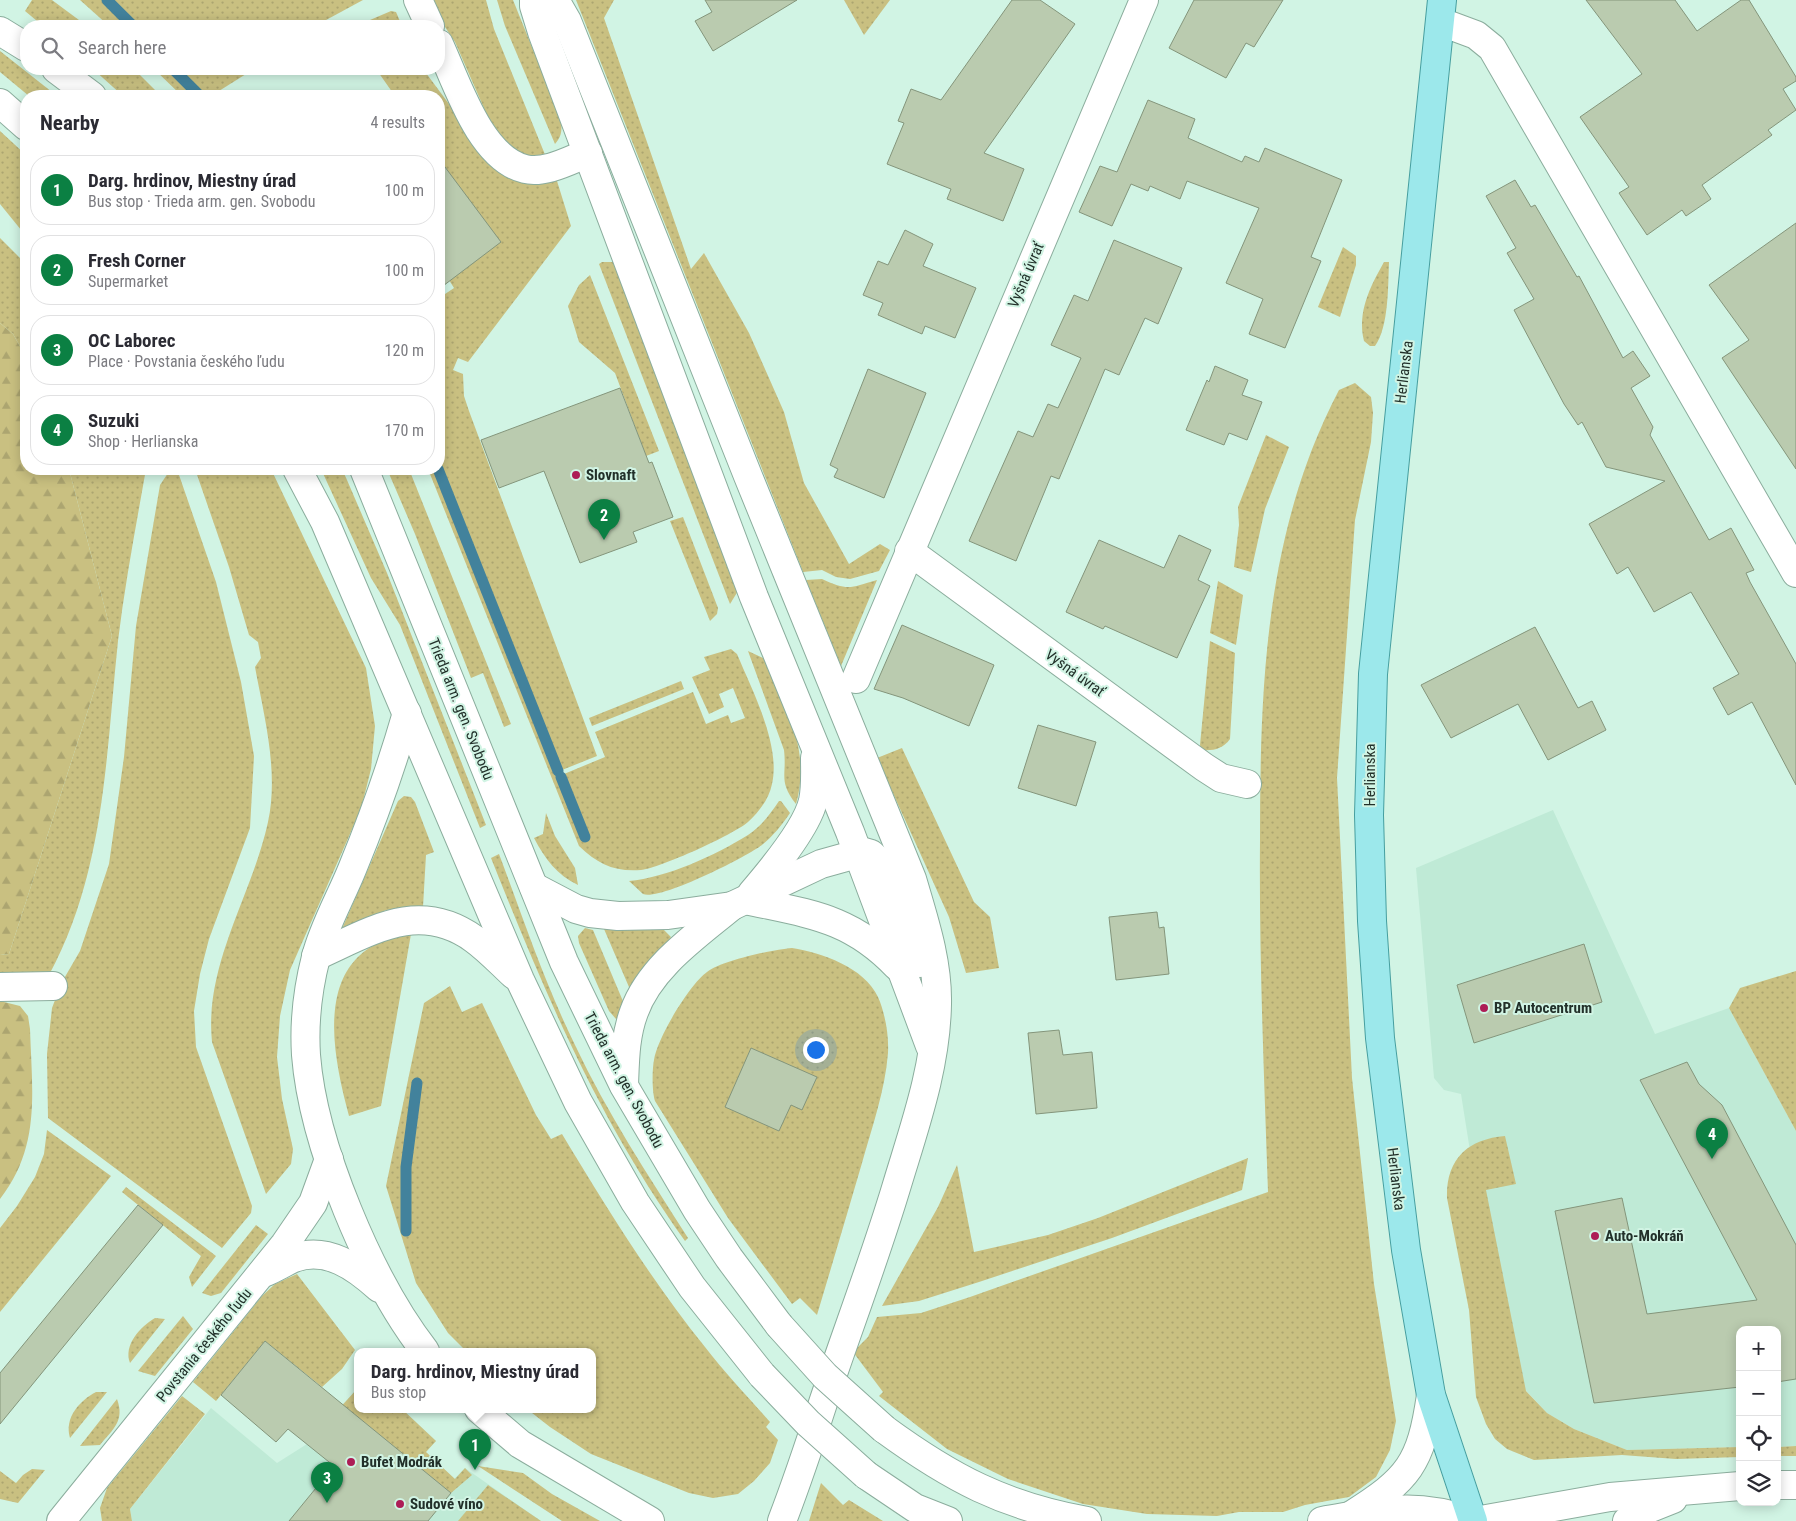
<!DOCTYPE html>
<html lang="en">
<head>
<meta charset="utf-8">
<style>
	body { margin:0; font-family:"Roboto Condensed",sans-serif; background:#f2f2f3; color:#2b2b33 }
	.controls { position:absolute; right:15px; bottom:15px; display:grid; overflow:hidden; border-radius:10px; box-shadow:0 2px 12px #0003 }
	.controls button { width:45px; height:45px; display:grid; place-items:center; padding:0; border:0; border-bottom:1px solid #e1e1e2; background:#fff; color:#2b2b33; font:25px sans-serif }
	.you { position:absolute; left:815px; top:1049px; width:18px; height:18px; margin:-12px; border:4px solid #fff; border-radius:50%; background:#1a73e8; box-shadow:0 0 0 8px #1a73e833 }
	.badge { display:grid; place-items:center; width:32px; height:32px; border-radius:50%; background:#0b8043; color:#fff; font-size:16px; font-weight:700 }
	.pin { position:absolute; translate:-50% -41px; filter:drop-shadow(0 1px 2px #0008) }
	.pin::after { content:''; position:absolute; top:26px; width:18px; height:15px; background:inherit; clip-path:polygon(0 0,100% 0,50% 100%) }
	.popup { position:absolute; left:354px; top:1348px; width:242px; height:65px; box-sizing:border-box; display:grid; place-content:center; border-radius:10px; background:#fff; filter:drop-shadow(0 1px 4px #0005); font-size:16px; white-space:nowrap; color:#7c7c81 }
	.popup b { font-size:19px; color:#2b2b33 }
	.popup::after { content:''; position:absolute; left:50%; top:100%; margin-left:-10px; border:10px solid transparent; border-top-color:#fff }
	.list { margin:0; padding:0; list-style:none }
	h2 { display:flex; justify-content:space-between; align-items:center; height:65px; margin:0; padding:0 20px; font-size:21px }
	h2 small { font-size:16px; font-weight:400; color:#7c7c81 }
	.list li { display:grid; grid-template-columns:32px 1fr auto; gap:15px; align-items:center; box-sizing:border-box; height:70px; margin:0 10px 10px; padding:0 10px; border:1px solid #e1e1e2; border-radius:20px }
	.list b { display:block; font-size:19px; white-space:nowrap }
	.list p { margin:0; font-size:16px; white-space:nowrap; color:#7c7c81 }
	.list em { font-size:16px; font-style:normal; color:#7c7c81 }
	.icon { flex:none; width:28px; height:28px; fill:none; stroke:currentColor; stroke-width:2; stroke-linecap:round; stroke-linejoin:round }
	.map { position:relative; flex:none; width:1796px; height:1521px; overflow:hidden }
	.search { position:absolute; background:#fff; box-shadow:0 2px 12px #0003; left:20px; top:20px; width:425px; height:55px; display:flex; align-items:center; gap:12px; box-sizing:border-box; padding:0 18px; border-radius:20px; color:#7c7c81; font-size:19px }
	.panel { position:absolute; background:#fff; box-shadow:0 2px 12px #0003; left:20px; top:90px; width:425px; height:385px; border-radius:20px }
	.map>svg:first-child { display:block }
	.built { fill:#bfead6 }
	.grass { fill:url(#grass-dots) }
	.forest { fill:url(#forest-firs) }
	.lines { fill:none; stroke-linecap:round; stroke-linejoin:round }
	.stream { stroke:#42829c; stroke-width:11 }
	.building { fill:#bacbaf; stroke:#84957b }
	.minor-casing { stroke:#8bad9d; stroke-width:30 }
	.major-casing { stroke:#469e9f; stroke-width:30 }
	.minor { stroke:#fff; stroke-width:28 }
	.major { stroke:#9ce8eb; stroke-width:28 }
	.minor-bridge-casing { stroke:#8bad9d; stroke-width:30; stroke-linecap:butt }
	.minor-bridge { stroke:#fff; stroke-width:28 }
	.poi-dot { fill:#ad1d56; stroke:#d1f4e4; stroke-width:2 }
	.labels { text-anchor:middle; stroke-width:4; stroke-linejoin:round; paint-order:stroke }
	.street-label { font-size:15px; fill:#22302a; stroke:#d1f4e4 }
	.poi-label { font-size:15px; font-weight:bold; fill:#22302a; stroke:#d1f4e4; text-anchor:start }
</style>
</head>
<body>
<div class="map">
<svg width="1796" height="1521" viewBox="0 0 1796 1521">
	<defs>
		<pattern id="grass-dots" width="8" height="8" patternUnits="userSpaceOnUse" patternTransform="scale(1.25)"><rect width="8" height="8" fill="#c9c081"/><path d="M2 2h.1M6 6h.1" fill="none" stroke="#aca570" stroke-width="1.8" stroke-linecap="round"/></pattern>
		<pattern id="forest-firs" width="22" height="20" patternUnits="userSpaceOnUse" patternTransform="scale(1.25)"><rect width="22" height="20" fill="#c9c081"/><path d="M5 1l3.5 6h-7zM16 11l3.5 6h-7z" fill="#aca570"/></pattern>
	</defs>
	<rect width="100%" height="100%" fill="#d1f4e4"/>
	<g class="built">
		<path d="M1553 810 1655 1034 1729 1008 1796 1131V1446L1777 1447V1330H1740V1447L1627 1450 1574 1429 1547 1413 1522 1386 1477 1195 1461 1094 1444 1090 1434 1078 1416 868Z"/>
		<path d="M357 1389 358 1409H402L436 1441 425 1452 454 1479 465 1468 541 1521H132L130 1509 211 1408 277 1463 307 1444Z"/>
	</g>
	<g class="grass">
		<path d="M32 0H52L87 26H43L25 11Z"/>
		<path d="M80 0H363L315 26H109Z"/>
		<path d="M427 0H486L494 29 546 157 531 159 520 155 494 131 455 42Z"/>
		<path d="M497 0H513L561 119C562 130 562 136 555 144L505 26Z"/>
		<path d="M576 0H614L604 18 691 269 704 253 749 333 784 412 804 483 849 564 880 544 890 550 879 571 850 579 836 577 822 570 803 572Z"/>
		<path d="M844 0H890L864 35Z"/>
		<path d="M391 11 396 12 402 26H356Z"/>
		<path d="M0 51 57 96H29L0 72Z"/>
		<path d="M93 69H134L161 96H123Z"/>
		<path d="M154 69H254L211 96H182Z"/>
		<path d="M376 69H423L455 112 557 181 571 226 468 362 458 358 453 370 463 374 464 396 469 411 597 756 562 770 564 774 605 757 595 732 693 692 706 724 728 715 731 723 745 718 733 688 719 694 724 707 709 714 692 677 710 670 704 657 731 649 737 654C752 690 781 745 772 784 769 799 759 812 748 822 733 835 660 868 641 870 614 872 598 864 579 846L428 469H439V298L454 288 449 280 448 171 439 158V96H395Z"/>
		<path d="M0 131 26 155V236L0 204Z"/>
		<path d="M0 238 26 264V357L13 334 0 323Z"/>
		<path d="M1343 247 1356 256V265L1340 317 1318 307Z"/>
		<path d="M602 262H613L618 267 738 591 730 604 599 264Z"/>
		<path d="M1384 262H1389C1388 285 1389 327 1375 346H1370L1364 341C1357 312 1370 287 1384 262Z"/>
		<path d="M590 275 659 451 646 456 615 373 579 342 568 306 579 285Z"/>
		<path d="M1355 383 1371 397 1373 413 1371 442 1355 520 1337 778 1352 1078 1374 1284 1396 1421 1390 1450 1376 1477 1349 1497 1305 1505 1283 1512H1239L1217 1516 1147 1514 1083 1504 1008 1479 947 1449 879 1396 883 1392 853 1352 868 1337 877 1317 921 1313 970 1297 1268 1192C1264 1074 1259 957 1260 840 1260 685 1265 531 1339 390Z"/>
		<path d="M1266 435 1289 447 1265 509 1251 572 1234 567 1239 525 1238 507Z"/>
		<path d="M69 469H146C136 526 125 583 118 641 106 754 105 872 49 975L0 977V955L9 954 112 636Z"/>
		<path d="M195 469H271L366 668 375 726 371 769 361 809 290 970 280 1016 277 1057 282 1099 293 1149 291 1164 266 1194 212 1042C204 964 252 896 268 822 279 771 264 716 255 667L261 658 258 642 249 635 229 567Z"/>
		<path d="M321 469H342L347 480 387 573 486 825 480 828 400 625 371 578Z"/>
		<path d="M387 469H409L511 724 504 727 483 673 471 678 415 534Z"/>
		<path d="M178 472 216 582 241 682 254 756 250 828 209 939 200 974 194 1011 196 1047 252 1206 251 1213 222 1248 48 1118 47 1054 52 1008 62 982 80 951 109 864 124 757 136 626 160 485 168 473Z"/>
		<path d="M683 517 718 608 717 614 710 621 670 521Z"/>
		<path d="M822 579C848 591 850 588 877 580L841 666 806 580Z"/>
		<path d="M1218 581 1243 595 1236 645 1210 633Z"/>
		<path d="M1210 641 1235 653 1230 739C1223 749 1213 751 1201 750L1200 745Z"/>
		<path d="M748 651 763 658 769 664C787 711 811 752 796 804 778 781 787 776 784 750Z"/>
		<path d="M681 681 684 689 592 726 589 718Z"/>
		<path d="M902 748 974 902 990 917 999 968 966 973 949 917 877 758Z"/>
		<path d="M404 796 411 797 415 802 434 852 426 855 423 907 386 910 342 933 341 931 398 801Z"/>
		<path d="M779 801H781L790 813C782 825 773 836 762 845 746 857 660 901 643 894L629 881C666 878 716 855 748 835 762 826 770 814 779 801Z"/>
		<path d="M546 813 555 836 575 868 578 885C557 875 545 859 534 838L543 834Z"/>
		<path d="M499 854C523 918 545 984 575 1045 607 1113 648 1175 688 1238L685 1241C598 1119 546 996 491 858Z"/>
		<path d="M661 927 671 937 645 971 632 994 604 929Z"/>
		<path d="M585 928 593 930 625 1006 621 1017 616 1019 609 1011 579 943 578 936Z"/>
		<path d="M411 934 381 1106 349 1116C330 1046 312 947 411 934Z"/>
		<path d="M792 948C822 953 864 967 878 997 885 1013 889 1035 888 1053 885 1091 872 1127 862 1163 847 1214 832 1265 817 1315L800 1298 792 1304 728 1218 655 1101C652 1092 652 1070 654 1060 657 1038 690 984 707 972 723 960 772 950 792 948Z"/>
		<path d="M1796 971V1131L1729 1008 1740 988Z"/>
		<path d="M450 986 462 1012 482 1003 536 1115 551 1139 562 1134C606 1207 651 1280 705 1347 725 1373 748 1397 770 1422L766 1427 778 1440 770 1463 754 1481 738 1494 713 1498 689 1493 591 1454 550 1427 527 1409H592V1351H466L448 1333 416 1283 386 1186 424 1003Z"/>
		<path d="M47 1130 111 1176 0 1312V1228L17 1206 35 1177 44 1154Z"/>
		<path d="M1505 1136 1516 1184 1486 1190 1526 1391 1547 1413 1574 1429 1627 1450 1740 1447V1457L1676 1459 1622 1455 1534 1460 1507 1449 1495 1439 1486 1424 1476 1397 1469 1310 1447 1198C1446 1159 1468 1139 1505 1136Z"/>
		<path d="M1248 1158 1242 1190 1112 1238 979 1282 919 1301 882 1306 938 1207 957 1165 974 1252 1048 1235 1098 1218Z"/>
		<path d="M126 1187 216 1256 192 1287 189 1277 201 1256 122 1192Z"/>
		<path d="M256 1225 268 1234 221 1293 211 1296 202 1293Z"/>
		<path d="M297 1274 355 1350 342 1369 322 1387 265 1341 216 1401 193 1382 262 1296 275 1284Z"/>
		<path d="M183 1316 193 1329 155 1376 138 1371Z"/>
		<path d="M155 1318 165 1319 130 1363C123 1345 140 1327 155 1318Z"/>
		<path d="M357 1389 358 1409H402L436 1441 426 1452 455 1479 465 1468 472 1475 451 1493 348 1409 307 1444Z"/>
		<path d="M96 1392H107L70 1438C64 1418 79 1401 96 1392Z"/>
		<path d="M182 1396 205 1414 130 1509 132 1521H102L100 1508 107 1488Z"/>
		<path d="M117 1399C125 1421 113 1429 100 1445L80 1446Z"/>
		<path d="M1796 1446V1456H1777V1447Z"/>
		<path d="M478 1466 523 1473 552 1494 600 1521H562Z"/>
		<path d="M32 1469 45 1470 18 1503 0 1499V1471L16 1483 23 1475Z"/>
		<path d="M821 1483 843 1505 849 1500 883 1521H809Z"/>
		<path d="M488 1485 541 1521H458Z"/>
	</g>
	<g class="forest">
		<path d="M0 323 13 334 26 357V469H69L112 636 9 954 0 955Z"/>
		<path d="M0 1001 20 1006 28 1016 30 1029C32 1092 41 1146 0 1199Z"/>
	</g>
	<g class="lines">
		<g class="stream">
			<path d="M107 0 133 26"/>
			<path d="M173 69 200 96"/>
			<path d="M438 469 558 771"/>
			<path d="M561 777 585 837"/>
			<path d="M406 1231V1167L417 1083"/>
		</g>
	</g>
	<g class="building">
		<path d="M705 0H797L713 51 695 21 712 12Z"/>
		<path d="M1012 0H1040L1075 24 984 153 1024 169 1003 221 947 199 951 189 887 164 904 123 898 121 911 89 941 100Z"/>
		<path d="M1194 0H1283L1254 47 1246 43 1226 78 1169 48Z"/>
		<path d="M1586 0H1675L1697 31 1741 0H1749L1796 77V81L1783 89 1796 110 1768 130 1772 135 1702 185 1711 199 1686 216 1682 210 1647 235 1619 193 1629 187 1580 117 1642 74Z"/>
		<path d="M1148 100 1195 119 1188 138 1242 162 1245 156 1259 162 1265 148 1342 180 1311 257 1321 261 1285 348 1249 334 1263 299 1226 283 1259 208 1187 181 1180 199 1150 186 1148 191 1131 184 1112 226 1079 212 1100 166 1117 172Z"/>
		<path d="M439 159 501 242 439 289Z"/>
		<path d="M1515 180 1531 207 1535 205 1577 277 1579 276 1623 358 1633 351 1650 376 1631 388 1653 427 1650 435 1709 540 1731 528 1754 570 1746 573 1750 582 1796 664V785L1752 702 1728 715 1713 688 1739 674 1691 592 1654 612 1628 567 1617 574 1589 524 1665 481 1606 467 1582 422 1578 425 1564 404 1514 310 1534 299 1507 253 1516 248 1486 196Z"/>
		<path d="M1796 223V469L1722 358 1749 340 1709 285Z"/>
		<path d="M905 230 933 244 923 266 976 288 955 338 925 326 922 334 878 315 883 303 863 295 878 261 888 265Z"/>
		<path d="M1114 240 1182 268 1158 324 1145 318 1119 375 1105 369 1059 479 1051 476 1016 561 969 541 1018 431 1033 437 1048 404 1058 408 1081 358 1051 345 1074 295 1088 301Z"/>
		<path d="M1215 366 1248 380 1242 395 1262 402 1247 440 1229 433 1224 445 1186 430 1207 380 1209 382Z"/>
		<path d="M868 369 926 393 884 498 834 477 838 469 830 465Z"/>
		<path d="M620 388 649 463 652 462 673 517 633 532 637 542 580 563 544 471 499 488 481 440Z"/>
		<path d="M1179 535 1211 550 1198 580 1210 586 1177 658 1105 626 1103 629 1066 612 1099 540 1164 568Z"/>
		<path d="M902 625 994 665 969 726 903 698 874 689Z"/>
		<path d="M1535 627 1578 708 1592 701 1606 730 1548 760 1518 704 1451 738 1421 685Z"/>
		<path d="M1038 725 1096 742 1076 806 1018 788Z"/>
		<path d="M1157 912 1159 928 1164 927 1169 974 1116 980 1109 917Z"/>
		<path d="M1584 944 1602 1002 1474 1043 1457 985Z"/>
		<path d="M1059 1030 1063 1055 1092 1052 1097 1108 1036 1114 1028 1033Z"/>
		<path d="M751 1048 817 1077 802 1110 791 1105 779 1131 725 1107Z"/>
		<path d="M1687 1062 1699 1084 1722 1105 1796 1245V1379L1777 1382V1330H1740V1387L1594 1403 1555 1211 1622 1198 1647 1314 1757 1300 1640 1080Z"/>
		<path d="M138 1205 163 1225 0 1424V1373Z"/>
		<path d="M265 1341 451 1493 428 1521H289L334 1466 288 1429 276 1442 221 1395Z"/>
	</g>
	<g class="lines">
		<defs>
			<g id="minor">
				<path d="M418 0 430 26"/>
				<path d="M534 0V6L542 32 754 597 850 832 930 1046"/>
				<path d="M555 0 567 21 748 476 912 879C924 920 938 961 937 1004 936 1068 914 1128 896 1188 874 1261 847 1331 823 1403 810 1443 797 1482 782 1521"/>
				<path d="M1441 22 1476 35 1492 48 1796 573"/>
				<path d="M0 31 26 47"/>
				<path d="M439 44C457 83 480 158 525 169 545 174 570 160 588 153"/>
				<path d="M56 69 92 96"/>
				<path d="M0 103 26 126"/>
				<path d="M297 469 325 522 520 980 578 1102 635 1202 692 1287 762 1375"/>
				<path d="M364 469 564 962 624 1086 697 1210 729 1258 779 1325"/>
				<path d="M909 551 1204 767 1221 778 1247 784"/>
				<path d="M856 679 1144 0"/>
				<path d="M407 713C392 765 374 816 353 867 342 895 323 928 316 957 308 988 304 1023 306 1055 313 1145 370 1280 425 1351"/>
				<path d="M534 887 576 909 590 913 618 916 668 915 732 906 821 864 864 852 871 854 881 864 920 963"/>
				<path d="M752 893C770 872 807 827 813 801 816 787 815 772 815 758"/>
				<path d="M746 900C809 914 850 917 897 966"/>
				<path d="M316 956C370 932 418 899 474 939 488 949 501 963 514 975"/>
				<path d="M0 987 53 986"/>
				<path d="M624 1085C625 1060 625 1036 634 1012 650 967 696 936 732 906"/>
				<path d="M266 1272C275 1268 285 1262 294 1258 327 1246 356 1267 379 1288"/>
				<path d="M479 1409 520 1444 650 1521"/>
				<path d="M884 1429C951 1478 1004 1506 1087 1521"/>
				<path d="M866 1475 915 1508 948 1521"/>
				<path d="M1777 1485H1796"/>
				<path d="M1350 1516C1409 1479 1421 1464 1431 1395"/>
				<path d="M61 1521 285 1244 313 1203 329 1159"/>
				<path d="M1322 1521C1382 1511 1412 1501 1472 1521"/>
				<path d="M1475 1521 1610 1497 1740 1486"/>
				<path d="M1627 1521 1643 1511 1673 1499"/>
			</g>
			<path id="major" d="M1442 0 1373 674 1369 815 1372 921 1380 1038 1406 1250 1431 1395 1473 1521"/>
		</defs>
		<use href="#minor" class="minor-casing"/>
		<use href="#major" class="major-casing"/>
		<use href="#minor" class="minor"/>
		<use href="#major" class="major"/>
		<defs>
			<g id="minor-bridge">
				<path d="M779 1325 825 1376 884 1429"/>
				<path d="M762 1375 808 1423 866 1475"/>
			</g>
		</defs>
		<use href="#minor-bridge" class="minor-bridge-casing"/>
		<use href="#minor-bridge" class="minor-bridge"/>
	</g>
	<g class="poi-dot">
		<circle cx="576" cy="475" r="5"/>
		<circle cx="1484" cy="1008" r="5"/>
		<circle cx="1595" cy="1236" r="5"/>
		<circle cx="351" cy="1462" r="5"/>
		<circle cx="400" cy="1504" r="5"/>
	</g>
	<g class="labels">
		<g class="street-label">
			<text transform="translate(1026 275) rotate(-67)" y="5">Vyšná úvrať</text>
			<text transform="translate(1404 372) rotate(-83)" y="5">Herlianska</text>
			<text transform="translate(1075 673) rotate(36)" y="5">Vyšná úvrať</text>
			<text transform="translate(461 709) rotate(68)" y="5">Trieda arm. gen. Svobodu</text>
			<text transform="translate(1370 775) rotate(-90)" y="5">Herlianska</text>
			<text transform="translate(624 1080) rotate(62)" y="5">Trieda arm. gen. Svobodu</text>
			<text transform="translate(1396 1179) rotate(83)" y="5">Herlianska</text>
			<text transform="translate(204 1345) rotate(-51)" y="5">Povstania českého ľudu</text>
		</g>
		<g class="poi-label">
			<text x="586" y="480">Slovnaft</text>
			<text x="1494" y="1013">BP Autocentrum</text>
			<text x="1605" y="1241">Auto-Mokráň</text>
			<text x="361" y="1467">Bufet Modrák</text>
			<text x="410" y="1509">Sudové víno</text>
		</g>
	</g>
</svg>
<div class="controls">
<button>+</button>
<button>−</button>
<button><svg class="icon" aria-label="locate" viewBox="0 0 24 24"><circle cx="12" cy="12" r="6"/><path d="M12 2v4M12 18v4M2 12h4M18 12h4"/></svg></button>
<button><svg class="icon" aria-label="layers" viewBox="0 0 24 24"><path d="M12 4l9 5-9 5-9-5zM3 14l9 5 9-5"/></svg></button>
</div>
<div class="you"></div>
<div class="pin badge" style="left:475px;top:1470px">1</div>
<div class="popup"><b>Darg. hrdinov, Miestny úrad</b>Bus stop</div>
<div class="pin badge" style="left:604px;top:540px">2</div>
<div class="pin badge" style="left:327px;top:1503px">3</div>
<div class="pin badge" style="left:1712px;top:1159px">4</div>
<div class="search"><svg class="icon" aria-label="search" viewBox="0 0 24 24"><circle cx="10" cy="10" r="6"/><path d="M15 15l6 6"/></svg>Search here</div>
<section class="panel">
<h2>Nearby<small>4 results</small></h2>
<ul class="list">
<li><span class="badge">1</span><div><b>Darg. hrdinov, Miestny úrad</b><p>Bus stop · Trieda arm. gen. Svobodu</p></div><em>100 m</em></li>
<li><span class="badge">2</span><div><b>Fresh Corner</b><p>Supermarket</p></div><em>100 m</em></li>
<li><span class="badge">3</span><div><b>OC Laborec</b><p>Place · Povstania českého ľudu</p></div><em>120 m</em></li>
<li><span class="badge">4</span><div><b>Suzuki</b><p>Shop · Herlianska</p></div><em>170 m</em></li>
</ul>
</section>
</div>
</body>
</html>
